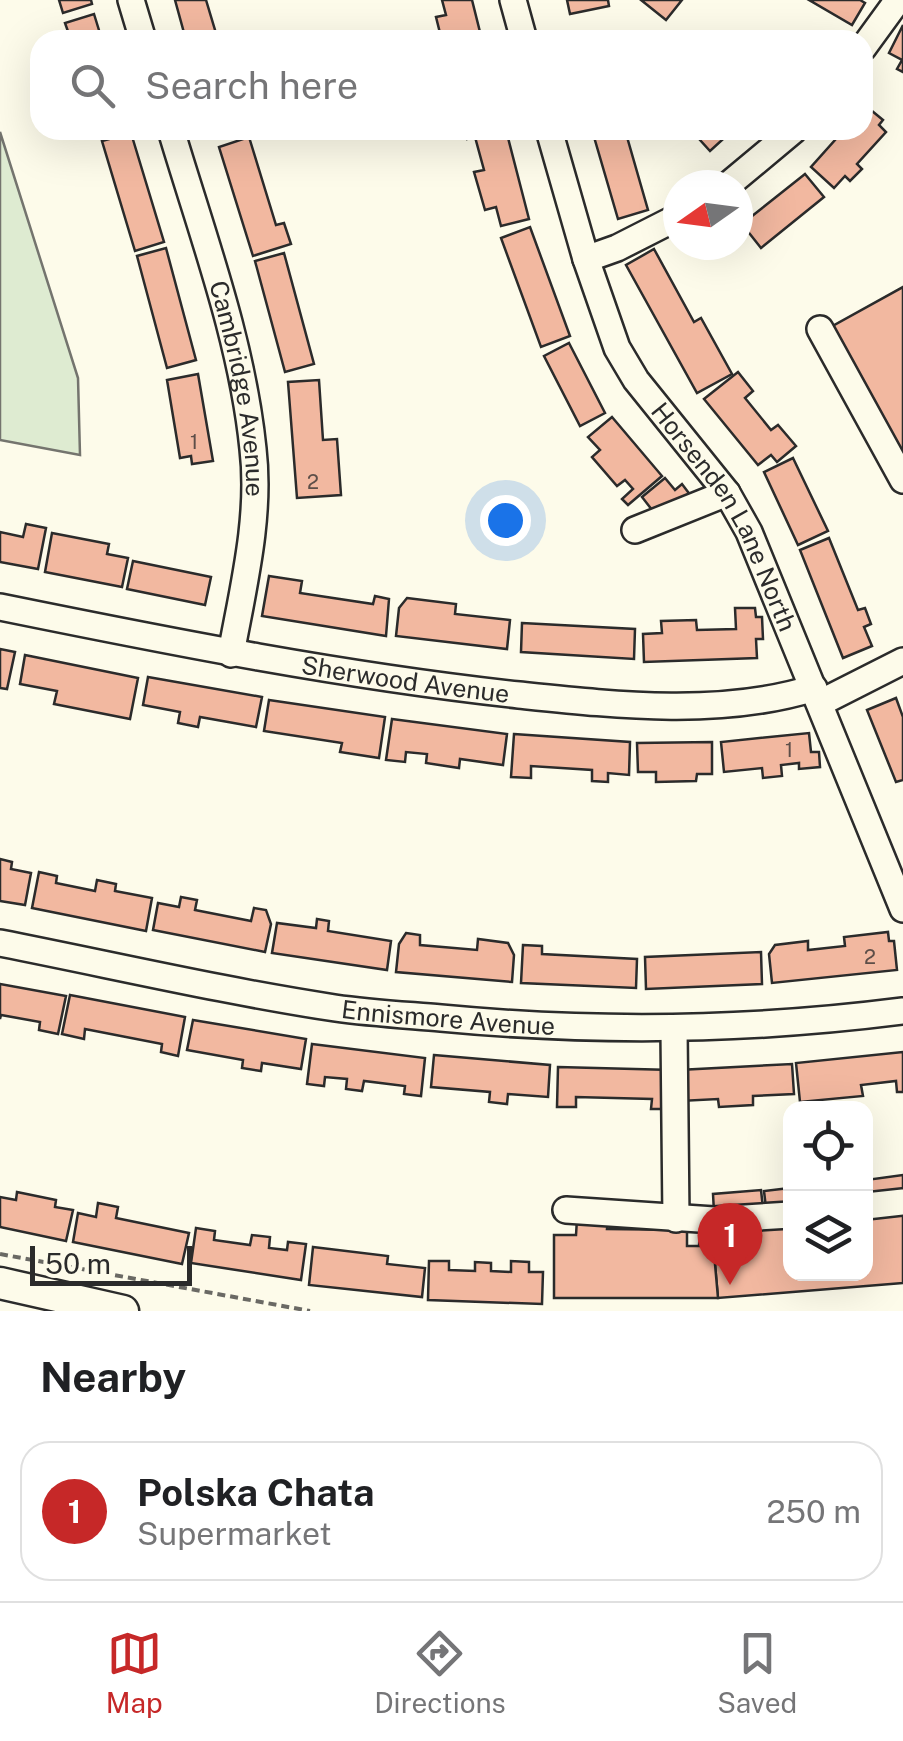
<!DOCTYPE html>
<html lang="en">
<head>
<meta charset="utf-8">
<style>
	body { margin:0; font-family:"Public Sans",sans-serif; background:#f2f2f2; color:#202124 }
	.controls { position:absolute; right:30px; bottom:30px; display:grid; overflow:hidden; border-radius:20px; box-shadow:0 10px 40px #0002 }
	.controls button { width:90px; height:90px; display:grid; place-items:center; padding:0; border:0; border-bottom:2px solid #e0e0e0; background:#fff; color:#202124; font:50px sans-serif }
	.compass { position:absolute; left:663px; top:170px; width:90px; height:90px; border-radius:50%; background:#fff; box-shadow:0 10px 40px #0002; rotate:256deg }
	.scale { position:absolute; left:30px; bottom:25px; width:162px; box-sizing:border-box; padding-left:10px; border:5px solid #2b2b2b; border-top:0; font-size:28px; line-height:35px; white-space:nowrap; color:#2b2b2b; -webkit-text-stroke:8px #fdfbea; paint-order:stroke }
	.you { position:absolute; left:505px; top:520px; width:35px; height:35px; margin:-25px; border:8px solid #fff; border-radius:50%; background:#1a73e8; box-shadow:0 0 0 15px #1a73e833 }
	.badge { display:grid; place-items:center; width:65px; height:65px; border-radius:50%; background:#c62828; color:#fff; font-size:32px; font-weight:700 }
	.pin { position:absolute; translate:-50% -82px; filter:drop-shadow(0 2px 5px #0008) }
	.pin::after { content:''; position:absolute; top:52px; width:35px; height:30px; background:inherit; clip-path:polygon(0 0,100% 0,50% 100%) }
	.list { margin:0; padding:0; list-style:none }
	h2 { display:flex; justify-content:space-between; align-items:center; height:130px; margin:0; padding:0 40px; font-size:42px }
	h2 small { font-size:32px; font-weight:400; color:#757577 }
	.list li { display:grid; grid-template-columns:65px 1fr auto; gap:30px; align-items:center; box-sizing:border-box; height:140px; margin:0 20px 20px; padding:0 20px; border:2px solid #e0e0e0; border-radius:30px }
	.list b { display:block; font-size:38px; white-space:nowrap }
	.list p { margin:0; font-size:32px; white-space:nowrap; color:#757577 }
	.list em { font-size:32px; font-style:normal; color:#757577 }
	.icon { flex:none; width:55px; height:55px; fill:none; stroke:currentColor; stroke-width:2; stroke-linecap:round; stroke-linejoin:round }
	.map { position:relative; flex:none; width:903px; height:1311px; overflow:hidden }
	.search { position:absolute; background:#fff; box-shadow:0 10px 40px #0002; left:30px; right:30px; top:30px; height:110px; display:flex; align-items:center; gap:25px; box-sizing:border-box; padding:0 35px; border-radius:30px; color:#757577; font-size:38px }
	.sheet { height:290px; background:#fff }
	nav { display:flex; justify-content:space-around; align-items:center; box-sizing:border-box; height:140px; border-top:2px solid #e0e0e0; background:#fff; font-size:28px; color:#757577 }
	nav a { display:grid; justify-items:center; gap:5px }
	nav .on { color:#c62828 }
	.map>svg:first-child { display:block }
	.green { fill:#deebd1; stroke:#74746e; stroke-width:2.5 }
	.building { fill:#f2b8a0; stroke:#2b2b2b; stroke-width:2.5 }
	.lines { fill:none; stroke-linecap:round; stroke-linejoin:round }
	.minor-casing { stroke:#2b2b2b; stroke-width:30 }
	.major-casing { stroke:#2b2b2b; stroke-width:35 }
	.path { stroke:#6a6964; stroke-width:4; stroke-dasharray:8 5; stroke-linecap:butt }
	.minor { stroke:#fdfbea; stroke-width:25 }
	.major { stroke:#fdfbea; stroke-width:30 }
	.labels { text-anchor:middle; stroke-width:8; stroke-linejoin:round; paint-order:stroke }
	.number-label { font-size:20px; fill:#5d4e48 }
	.street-label { font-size:25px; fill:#2b2b2b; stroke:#fdfbea }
</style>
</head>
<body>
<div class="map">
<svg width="903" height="1311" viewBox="0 0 903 1311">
	<rect width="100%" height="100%" fill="#fdfbea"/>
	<path class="green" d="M0 132 78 378 80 455 0 440Z"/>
	<g class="building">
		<path d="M59 0H91L92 4 63 13Z"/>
		<path d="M175 0H206L218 40H186Z"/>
		<path d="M442 0H472L482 40H451L450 35 441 37 436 17 446 15Z"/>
		<path d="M567 0H608L609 6 570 14Z"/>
		<path d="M641 0H682L666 20Z"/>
		<path d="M809 0H860L865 3 852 25Z"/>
		<path d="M94 14 102 40H71L65 23Z"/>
		<path d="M903 25V72L897 69 902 60 889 53Z"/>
		<path d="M866 106 883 120 879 125 886 132 857 164 862 169 850 181 845 176 834 188 811 167 844 130H863V109Z"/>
		<path d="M465 130H506L529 219 501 226 496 207 485 210 474 172 484 170 475 137 467 139Z"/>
		<path d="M592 130H625L648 210 618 219Z"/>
		<path d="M691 130H733L710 151Z"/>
		<path d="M131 133 164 242 135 251 102 141Z"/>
		<path d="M249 137 276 225 284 223 291 244 253 256 219 147Z"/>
		<path d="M805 174 824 197 761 248 742 224Z"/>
		<path d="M530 227 570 336 541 347 501 238Z"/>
		<path d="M166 248 196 360 167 368 137 256Z"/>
		<path d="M654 249 694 322 701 318 732 374 697 393 626 265Z"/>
		<path d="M284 253 314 364 285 372 255 261Z"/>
		<path d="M903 287V458L829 328Z"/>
		<path d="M569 343 605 413 580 426 544 356Z"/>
		<path d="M738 372 753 391 745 398 771 430 778 425 796 446 777 462 771 455 758 465 704 399Z"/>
		<path d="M198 374 213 461 192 464 191 456 180 458 167 380Z"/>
		<path d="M319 380 323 440 337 439 341 495 297 498 288 382Z"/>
		<path d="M612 417 662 476 628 505 622 499 633 489 625 480 617 486 592 457 600 450 588 437Z"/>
		<path d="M793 458 828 531 798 545 764 472Z"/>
		<path d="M665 478 675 490 682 484 694 500 656 515 642 497Z"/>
		<path d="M26 524 46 528 38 569 0 562V532L23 537Z"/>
		<path d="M52 533 109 544 107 554 128 558 122 587 45 572Z"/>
		<path d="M829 538 858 610 865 608 871 624 864 627 872 646 843 658 800 550Z"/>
		<path d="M133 561 211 577 205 605 127 589Z"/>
		<path d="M269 576 302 581 300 593 373 604 375 596 389 599 386 636 262 616Z"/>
		<path d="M407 598 456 604 455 614 510 620 507 649 396 636 399 608Z"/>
		<path d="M735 608H755L756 617H762L763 639H756L757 658 644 662 643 634 662 633 661 621 696 620 697 630 736 629Z"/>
		<path d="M522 623 635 629 634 659 521 652Z"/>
		<path d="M0 649 15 652 7 689 0 688Z"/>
		<path d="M25 655 138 678 130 719 54 704 57 691 20 684Z"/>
		<path d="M148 677 262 697 256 727 200 717 198 727 178 723 180 712 143 705Z"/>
		<path d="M896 698 903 717V780L896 782 867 710Z"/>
		<path d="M269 700 385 717 379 758 340 752 342 743 264 731Z"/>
		<path d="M392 719 507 734 503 765 460 759 459 768 426 763 427 754 406 752 405 762 386 760Z"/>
		<path d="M809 733 811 752H819L820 767 799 769V763L781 765 782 776 763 778 762 768 724 772 721 742Z"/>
		<path d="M514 734 630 742 629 775 608 773V782L592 781V770L531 766V778L511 777Z"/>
		<path d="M712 742V774H697L696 781 656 782V772H638L637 743Z"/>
		<path d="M0 859 12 862 11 869 31 873 25 905 0 901Z"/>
		<path d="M39 872 57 876 56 883 95 891 97 880 116 884 115 891 152 898 146 931 32 908Z"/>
		<path d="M181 897 197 900 195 910 251 921 254 908 266 910 271 924 265 952 153 930 158 903 179 907Z"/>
		<path d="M317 919 329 921 328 931 391 941 387 970 272 953 277 923 316 928Z"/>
		<path d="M888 932 889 941H894L897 970 772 983 769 954 775 945 808 941V950L845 946 844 937Z"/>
		<path d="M406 933 420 935V945L477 950 478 939 508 943 514 955 512 982 396 972 399 944Z"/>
		<path d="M523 945 542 946V954L637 959 636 988 521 983Z"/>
		<path d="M761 952 762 984 646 989 645 957Z"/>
		<path d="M0 984 66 996 58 1034 39 1030 40 1022 1 1015 0 1019Z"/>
		<path d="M70 995 185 1017 178 1056 161 1052 162 1044 85 1029 84 1039 62 1034Z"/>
		<path d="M193 1020 306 1039 301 1069 262 1063 261 1071 242 1068 243 1060 187 1050Z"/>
		<path d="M312 1044 425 1058 421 1096 404 1094 405 1086 364 1081 362 1091 346 1089 347 1079 325 1077 324 1086 307 1084Z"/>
		<path d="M903 1052V1092H897L896 1081 861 1085 863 1096 800 1102 796 1063Z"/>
		<path d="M434 1055 550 1065 548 1097 508 1094 507 1104 489 1102 490 1092 431 1087Z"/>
		<path d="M792 1064 794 1094 753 1096V1105L719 1107 718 1099 680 1101 679 1070Z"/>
		<path d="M558 1067 672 1070 671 1109H651L652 1099 576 1097V1107H557Z"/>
		<path d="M903 1175V1192L866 1196V1180Z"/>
		<path d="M790 1188V1205L766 1208 764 1191Z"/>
		<path d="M761 1190 763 1208 714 1212 713 1194Z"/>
		<path d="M17 1192 56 1200 55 1207 73 1210 66 1241 0 1227V1197L16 1200Z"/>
		<path d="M98 1203 118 1207 116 1218 189 1233 182 1264 73 1242 78 1213 96 1217Z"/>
		<path d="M903 1213V1283L718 1298 712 1230 790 1223V1274H866V1216Z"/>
		<path d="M577 1219H608L607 1229 687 1230V1246H699L700 1230H712L718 1298H554V1235H576Z"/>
		<path d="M196 1228 215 1231 214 1240 250 1245 252 1235 270 1237 269 1248 287 1250 288 1242 306 1244 301 1280 191 1263Z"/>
		<path d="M313 1247 388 1256 387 1264 425 1268 422 1297 309 1285Z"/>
		<path d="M429 1261H449V1270L475 1271V1262L491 1263V1271L511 1272V1261L529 1262V1272H543L542 1304 428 1300Z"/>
	</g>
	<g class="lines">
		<defs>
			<g id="minor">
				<path d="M131 0 143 40"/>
				<path d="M513 0 524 40"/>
				<path d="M863 48 898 0"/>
				<path id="s1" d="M171 130C202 234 242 340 253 449 261 517 243 588 231 654"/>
				<path id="s2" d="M549 130 586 259 617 348 636 380 727 493 749 532 903 909"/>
				<path d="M728 185 794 130"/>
				<path d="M586 259 617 248 678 217"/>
				<path d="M820 329 903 480"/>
				<path d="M635 530 727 493"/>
				<path id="s3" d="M0 607C172 642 344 676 519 695 615 705 721 717 814 688"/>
				<path d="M820 703 903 661"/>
				<path id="s4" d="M0 943C112 965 223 991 335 1008 370 1013 406 1015 441 1018 598 1033 747 1031 903 1011"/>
				<path d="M674 1030 676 1219"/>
				<path d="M866 1206 903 1202"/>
				<path d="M566 1210 714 1220 790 1215"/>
			</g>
			<path id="major" d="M0 1283 123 1311"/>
		</defs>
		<use href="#minor" class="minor-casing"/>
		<use href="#major" class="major-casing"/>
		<path class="path" d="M0 1254 310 1311"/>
		<use href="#minor" class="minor"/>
		<use href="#major" class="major"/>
	</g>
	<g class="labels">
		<g class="number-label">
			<text x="194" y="449">1</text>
			<text x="313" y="489">2</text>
			<text x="789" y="757">1</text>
			<text x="870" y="964">2</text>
		</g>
		<g class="street-label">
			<text dy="9" stroke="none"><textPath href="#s1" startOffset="268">Cambridge Avenue</textPath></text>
			<text dy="9" stroke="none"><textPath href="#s2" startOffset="430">Horsenden Lane North</textPath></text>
			<text dy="9" stroke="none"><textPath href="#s3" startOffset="412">Sherwood Avenue</textPath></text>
			<text dy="9" stroke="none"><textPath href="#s4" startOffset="455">Ennismore Avenue</textPath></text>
		</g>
	</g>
</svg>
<div class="controls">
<button><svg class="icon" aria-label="locate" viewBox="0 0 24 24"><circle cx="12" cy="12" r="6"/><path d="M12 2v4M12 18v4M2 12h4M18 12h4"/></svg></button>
<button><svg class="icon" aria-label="layers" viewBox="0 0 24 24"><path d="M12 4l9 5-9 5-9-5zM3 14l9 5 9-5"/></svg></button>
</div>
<svg class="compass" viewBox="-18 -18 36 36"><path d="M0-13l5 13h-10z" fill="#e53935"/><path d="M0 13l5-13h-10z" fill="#757577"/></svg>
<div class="scale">50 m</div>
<div class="you"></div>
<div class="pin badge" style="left:730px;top:1285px">1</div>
<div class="search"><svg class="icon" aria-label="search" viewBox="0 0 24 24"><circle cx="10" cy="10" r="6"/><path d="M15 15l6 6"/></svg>Search here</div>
</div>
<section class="sheet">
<h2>Nearby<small></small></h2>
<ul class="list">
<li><span class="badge">1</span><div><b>Polska Chata</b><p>Supermarket</p></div><em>250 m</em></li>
</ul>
</section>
<nav>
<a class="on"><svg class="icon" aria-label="map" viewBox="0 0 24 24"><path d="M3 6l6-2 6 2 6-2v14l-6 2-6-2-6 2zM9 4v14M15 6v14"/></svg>Map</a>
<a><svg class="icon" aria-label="directions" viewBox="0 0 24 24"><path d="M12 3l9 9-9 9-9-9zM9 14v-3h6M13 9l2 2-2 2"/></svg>Directions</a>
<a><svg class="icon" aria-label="saved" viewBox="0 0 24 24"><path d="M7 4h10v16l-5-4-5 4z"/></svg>Saved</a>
</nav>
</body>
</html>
